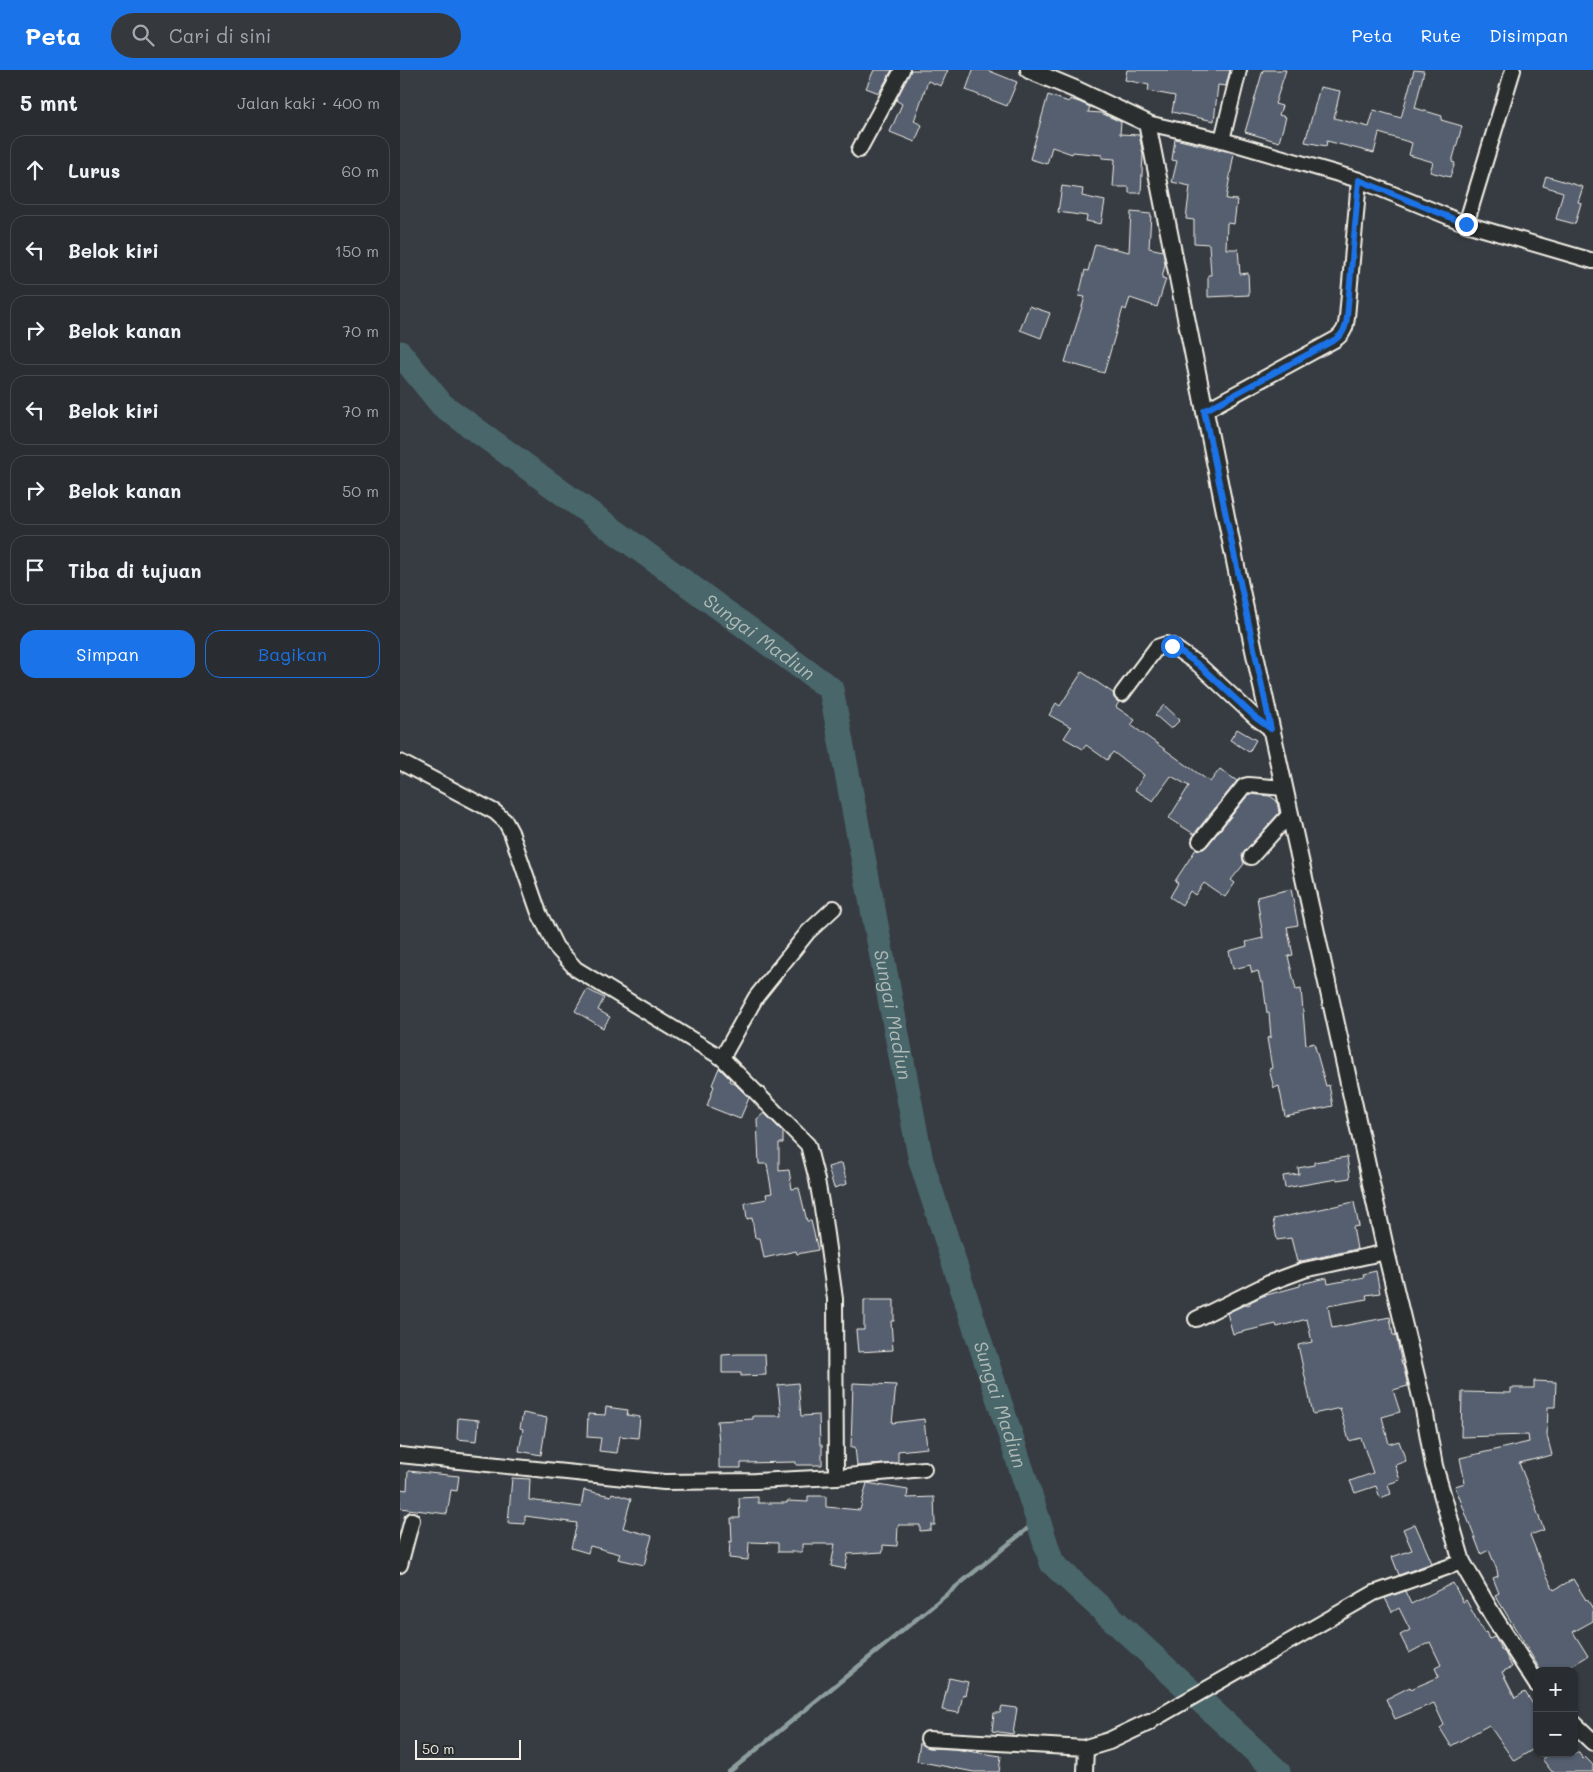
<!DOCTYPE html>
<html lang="id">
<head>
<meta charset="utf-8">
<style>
	body { margin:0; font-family:Mali,sans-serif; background:#35393e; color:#f1f3f6 }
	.controls { position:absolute; right:15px; bottom:15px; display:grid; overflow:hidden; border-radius:10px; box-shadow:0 1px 4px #0004 }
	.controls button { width:45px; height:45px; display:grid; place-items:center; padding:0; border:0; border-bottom:1px solid #45494d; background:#292d32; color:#f1f3f6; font:25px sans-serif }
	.scale { position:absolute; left:15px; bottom:12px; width:106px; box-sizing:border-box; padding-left:5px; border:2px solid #f4f1e8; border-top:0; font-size:14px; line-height:18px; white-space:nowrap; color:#f4f1e8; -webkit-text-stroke:4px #2a2d2e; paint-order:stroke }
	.stop { position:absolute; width:15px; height:15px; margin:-11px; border:4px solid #1a73e8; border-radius:50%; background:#fff }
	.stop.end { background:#1a73e8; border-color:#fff; box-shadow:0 1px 5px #0008 }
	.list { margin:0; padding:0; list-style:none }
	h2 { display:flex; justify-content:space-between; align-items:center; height:65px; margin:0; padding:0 20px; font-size:21px }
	h2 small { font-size:16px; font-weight:400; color:#a5a8ac }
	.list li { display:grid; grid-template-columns:32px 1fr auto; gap:15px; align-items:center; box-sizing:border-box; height:70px; margin:0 10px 10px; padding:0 10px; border:1px solid #45494d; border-radius:15px }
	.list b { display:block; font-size:19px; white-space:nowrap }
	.list em { font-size:16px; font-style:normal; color:#a5a8ac }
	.actions { display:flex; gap:10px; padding:15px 20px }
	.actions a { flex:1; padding:11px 0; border:1px solid #1a73e8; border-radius:15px; text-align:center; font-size:18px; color:#1a73e8 }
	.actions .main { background:#1a73e8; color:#fff }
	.icon { flex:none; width:28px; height:28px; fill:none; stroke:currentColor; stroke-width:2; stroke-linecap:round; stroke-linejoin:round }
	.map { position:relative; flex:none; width:1193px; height:1702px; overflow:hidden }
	header { display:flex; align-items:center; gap:30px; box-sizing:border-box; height:70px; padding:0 25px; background:#1a73e8; color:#fff }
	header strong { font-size:24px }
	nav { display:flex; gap:28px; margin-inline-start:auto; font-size:18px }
	.search { width:350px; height:45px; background:#35393e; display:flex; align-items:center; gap:12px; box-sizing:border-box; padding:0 18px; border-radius:28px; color:#a5a8ac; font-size:19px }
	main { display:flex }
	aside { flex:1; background:#292d32 }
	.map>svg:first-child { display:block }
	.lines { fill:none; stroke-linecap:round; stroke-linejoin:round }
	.stream { stroke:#8d9e9d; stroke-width:4.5 }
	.river { stroke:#48666b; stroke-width:25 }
	.building { fill:#545f6f; stroke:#f4f1e8 }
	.minor-casing { stroke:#f4f1e8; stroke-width:18 }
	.tertiary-casing { stroke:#f4f1e8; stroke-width:20 }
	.minor { stroke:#2a2d2e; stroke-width:14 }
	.tertiary { stroke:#2a2d2e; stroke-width:16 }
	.route { stroke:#1a73e8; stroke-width:6 }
	.labels { text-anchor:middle; stroke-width:4.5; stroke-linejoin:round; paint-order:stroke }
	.water-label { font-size:19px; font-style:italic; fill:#afb9b6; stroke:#2a2d2e }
</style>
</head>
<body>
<header>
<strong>Peta</strong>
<div class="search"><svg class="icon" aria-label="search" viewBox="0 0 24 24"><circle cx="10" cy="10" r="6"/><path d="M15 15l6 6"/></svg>Cari di sini</div>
<nav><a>Peta</a><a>Rute</a><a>Disimpan</a></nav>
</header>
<main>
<aside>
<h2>5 mnt<small>Jalan kaki · 400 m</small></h2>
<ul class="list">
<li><svg class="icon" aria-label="ahead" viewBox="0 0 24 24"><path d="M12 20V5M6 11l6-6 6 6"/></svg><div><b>Lurus</b></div><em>60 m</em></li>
<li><svg class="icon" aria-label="left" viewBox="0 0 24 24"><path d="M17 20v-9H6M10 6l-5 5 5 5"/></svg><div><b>Belok kiri</b></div><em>150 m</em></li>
<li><svg class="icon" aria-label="right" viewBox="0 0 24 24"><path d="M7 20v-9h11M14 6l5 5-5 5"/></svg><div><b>Belok kanan</b></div><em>70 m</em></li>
<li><svg class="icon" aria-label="left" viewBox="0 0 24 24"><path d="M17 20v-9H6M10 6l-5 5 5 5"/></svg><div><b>Belok kiri</b></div><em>70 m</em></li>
<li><svg class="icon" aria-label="right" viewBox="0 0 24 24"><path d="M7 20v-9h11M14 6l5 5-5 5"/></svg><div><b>Belok kanan</b></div><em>50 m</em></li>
<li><svg class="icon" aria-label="arrive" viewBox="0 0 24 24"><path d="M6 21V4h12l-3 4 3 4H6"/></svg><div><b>Tiba di tujuan</b></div></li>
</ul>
<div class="actions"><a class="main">Simpan</a><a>Bagikan</a></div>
</aside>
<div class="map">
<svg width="1193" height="1702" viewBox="0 0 1193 1702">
	<rect width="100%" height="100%" fill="#373c42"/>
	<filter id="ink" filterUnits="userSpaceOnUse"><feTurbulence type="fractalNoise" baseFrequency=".02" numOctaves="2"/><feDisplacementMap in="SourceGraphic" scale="10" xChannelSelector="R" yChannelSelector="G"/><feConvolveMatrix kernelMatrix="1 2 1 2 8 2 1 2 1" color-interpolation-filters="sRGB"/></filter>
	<g filter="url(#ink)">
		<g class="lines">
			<path class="stream" d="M329 1702 638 1450"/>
			<path class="river" id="s1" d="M0 283 42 335 431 619 521 1091 652 1493 878 1702"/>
		</g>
		<g class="building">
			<path d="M474 0H492L479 23 466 18Z"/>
			<path d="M511 0H548L541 16 528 11 514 51 522 55 515 72 490 62 502 34 496 30Z"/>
			<path d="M573 0H587L617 12 607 36 566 20Z"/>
			<path d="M727 0H830L826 16 818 15 814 51 772 42 775 26 748 21 749 15 725 10Z"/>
			<path d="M863 0H886L875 34 882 36 879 45 886 47 879 72 845 62Z"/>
			<path d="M1014 0 1024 1 1015 38 1042 46 1041 50 1062 56 1052 92 1055 93 1050 107 1030 102 1033 92 1009 85 1012 73 979 63 974 83 927 71 926 76 905 72 920 17 940 21 934 48 969 57 974 40 1001 48Z"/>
			<path d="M648 25 669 32 670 29 679 32 690 37 688 42 701 43 721 52 720 64 739 65 743 84 741 123H729V117H713L715 89 702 88V85L673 82 672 84 652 77 647 94 630 89Z"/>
			<path d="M775 69 834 83 826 129 837 130 834 154 827 153 826 179H838L840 204 848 203 849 225 808 227V205H811L809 174 794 173V150L786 149 790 116 772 112 777 91 772 90Z"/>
			<path d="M1146 106 1183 117 1178 132 1181 133 1175 154 1156 149 1163 122 1143 116Z"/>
			<path d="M662 116 683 119 682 126 705 131 701 154 686 151 687 146 658 142Z"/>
			<path d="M731 142 751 144 749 178 763 181 765 195 762 208 766 209 757 237 730 228 726 240 723 238 704 303 665 292 685 227 679 226 685 200 688 201 695 174 729 182Z"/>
			<path d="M629 236 650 243 641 268 620 260Z"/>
			<path d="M682 602 713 623 714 628 719 632 716 637 735 650 731 655 810 712 820 699 837 711 794 764 769 748 789 716 771 706 753 731 735 720 744 705 713 682 707 690 686 675 683 679 664 668 671 657 649 645 656 633 660 636Z"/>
			<path d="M764 635 780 650 771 659 755 645Z"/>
			<path d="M837 659 856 670 849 682 830 670Z"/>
			<path d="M849 724 870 726 877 731 879 743 844 782 842 786 844 794 831 810 835 813 825 827 804 813 795 825 790 821 782 835 770 827 778 813 775 811 796 779H803L807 776Z"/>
			<path d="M891 819 898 855 887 857 893 885 888 886 896 920 901 919 906 975 914 973 926 1016 929 1015 933 1036 885 1046 879 1016 874 1018 869 999 872 998 867 968 871 967 869 943H867L863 912 861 913 858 901 852 903 850 895 833 899 829 881 847 876 846 872 863 868 857 827Z"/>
			<path d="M187 919 204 928 198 940 210 947 203 958 175 941Z"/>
			<path d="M319 998 330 1009 329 1011 335 1014 349 1028 340 1049 307 1036 314 1016 312 1015Z"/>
			<path d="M364 1043 383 1062V1073H379V1101L389 1100 392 1119 399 1118 407 1151H411L418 1180 397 1184 396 1181 364 1188 360 1168H355L352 1148 347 1149 345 1133 367 1129 366 1124 372 1123 367 1094H359L357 1049Z"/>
			<path d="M947 1087 950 1108 937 1110V1109L885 1118 883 1106 899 1104 898 1098 914 1095V1092Z"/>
			<path d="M442 1093 447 1114 434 1118 428 1097Z"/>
			<path d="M954 1132 959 1156 953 1157 957 1179 897 1192 891 1168 877 1170 873 1149Z"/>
			<path d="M976 1201 980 1223 966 1225 967 1229 928 1236 932 1258 990 1247 993 1265H996L1002 1295H1003L1008 1316 993 1320 1000 1342 982 1347 989 1374 999 1371 1006 1391 995 1395 1000 1410 988 1414 991 1424 980 1428 976 1416 955 1423 950 1411 973 1403 961 1368 949 1371 940 1338 913 1344 898 1275 912 1272 907 1249 877 1257 876 1254 833 1264 827 1243 842 1236 850 1234V1232L863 1226 900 1216V1214L927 1208 928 1214 964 1207 963 1204Z"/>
			<path d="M464 1230H494V1251H491L493 1280 458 1282 456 1260H464Z"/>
			<path d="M338 1284H365L366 1305 341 1306V1303H322V1285Z"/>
			<path d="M1134 1311 1156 1312 1155 1337H1148L1147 1366 1152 1385 1119 1393 1137 1438 1136 1439 1144 1460 1130 1465 1144 1500 1154 1520 1173 1509 1186 1530 1187 1529 1193 1539V1551L1173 1562 1188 1586 1163 1601H1141L1095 1525 1099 1523 1093 1508 1098 1506 1097 1500 1089 1480 1081 1484 1055 1416 1065 1413 1060 1388 1129 1372 1128 1365 1061 1367 1062 1322 1111 1323V1318H1134Z"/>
			<path d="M398 1313 401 1346 419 1345 420 1375H422V1395H396V1392L341 1393V1398H319V1372L317 1351 353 1349V1346H381L378 1315Z"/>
			<path d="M453 1313 496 1315 492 1353 524 1349 527 1378 498 1381V1393L457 1396 455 1377H451Z"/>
			<path d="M206 1337 228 1340 227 1345 240 1347 238 1368 220 1366 217 1383 199 1381 201 1368 187 1367 188 1344 205 1345Z"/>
			<path d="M123 1343 147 1348 141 1385 119 1381 123 1359 120 1358Z"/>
			<path d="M58 1348 79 1350 77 1371 57 1369Z"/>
			<path d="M8 1401 59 1406 57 1421 51 1420 47 1444 0 1438V1419L7 1420Z"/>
			<path d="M112 1408 130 1409 129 1430 181 1437 184 1420 211 1426 212 1423 231 1429 223 1458 252 1466 244 1495 218 1489 220 1484 190 1476 188 1483 171 1478 177 1453 125 1446V1454L108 1453Z"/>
			<path d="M467 1413 508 1420 507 1428 534 1427 535 1455H531V1460L520 1461V1455H498L497 1476 483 1475V1482L448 1484 445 1499 431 1496 435 1474H402V1482H378V1473L349 1472 348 1490 329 1488 330 1471 332 1472 331 1448H340L339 1428 358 1427V1433H387V1431L408 1432V1426H426V1437L460 1440Z"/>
			<path d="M1015 1454 1032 1493 999 1505 992 1487 1012 1480 1003 1459Z"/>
			<path d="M1053 1513 1063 1532 1066 1530 1084 1563 1086 1562 1089 1569 1095 1567 1102 1581H1104L1112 1597 1102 1602 1115 1628 1125 1622 1137 1640V1677L1114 1691 1089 1655 1051 1676 1040 1658 1044 1655 1034 1633 995 1649 986 1629 1010 1617 1011 1619 1039 1607 1035 1598 1041 1595 1030 1572 1009 1583 1000 1565 1010 1560 999 1538 992 1542 985 1528 1005 1521 1011 1534Z"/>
			<path d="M549 1608 568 1612 565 1625 563 1624 559 1643 542 1640Z"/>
			<path d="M602 1636 617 1638 613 1664 592 1661 594 1643H600Z"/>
			<path d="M520 1673 528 1678 554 1679 601 1686 599 1702H574L517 1691Z"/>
			<path d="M1150 1683H1179L1183 1689 1185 1687 1193 1695V1702H1152L1142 1689Z"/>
		</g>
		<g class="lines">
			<defs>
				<g id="minor">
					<path d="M747 53 822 70 959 110 1066 154 1193 191"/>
					<path d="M822 70 839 0"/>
					<path d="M459 80 502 0"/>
					<path d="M1066 154 1113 0"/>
					<path d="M804 341 936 269C944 263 946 257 947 247L959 110"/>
					<path d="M722 624 757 577 766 574 772 576 799 595 856 648 871 659"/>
					<path d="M0 692 95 742 105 751 111 762 139 843 156 877 176 899 322 988 408 1075 417 1110 424 1150 435 1229 436 1407 355 1411 264 1412 0 1385"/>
					<path d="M800 771 844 716 848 715 884 718"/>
					<path d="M851 787 889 745"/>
					<path d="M322 988 356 927 408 862 434 838"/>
					<path d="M796 1249 869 1213 904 1200 986 1182"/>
					<path d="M436 1407 524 1399"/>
					<path d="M0 1495 12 1450"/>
					<path d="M749 1652 974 1523 1062 1492"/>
					<path d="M528 1669 686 1678 685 1702"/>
				</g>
				<g id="tertiary">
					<path d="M629 0 677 20 747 53 840 516 986 1182 1024 1339 1034 1396 1062 1492 1093 1546 1137 1614"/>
					<path d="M1174 1654 1193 1672"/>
					<path d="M686 1678 709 1671 749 1652"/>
				</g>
			</defs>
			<use href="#minor" class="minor-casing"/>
			<use href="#tertiary" class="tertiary-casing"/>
			<use href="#minor" class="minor"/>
			<use href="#tertiary" class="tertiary"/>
		</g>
	</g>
	<g class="lines" filter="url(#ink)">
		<path class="route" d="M772 576 799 595 856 648 871 659 804 341 936 269C944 263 946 257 947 247L959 110 1066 154"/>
	</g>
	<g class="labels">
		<g class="water-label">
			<text dy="7" stroke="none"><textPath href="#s1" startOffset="460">Sungai Madiun</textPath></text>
			<text dy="7" stroke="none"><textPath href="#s1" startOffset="880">Sungai Madiun</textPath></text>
			<text dy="7" stroke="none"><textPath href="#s1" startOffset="1285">Sungai Madiun</textPath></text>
		</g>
	</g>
</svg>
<div class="controls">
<button>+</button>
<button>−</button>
</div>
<div class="scale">50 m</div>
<div class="stop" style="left:772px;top:576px"></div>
<div class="stop end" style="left:1066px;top:154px"></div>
</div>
</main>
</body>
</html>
